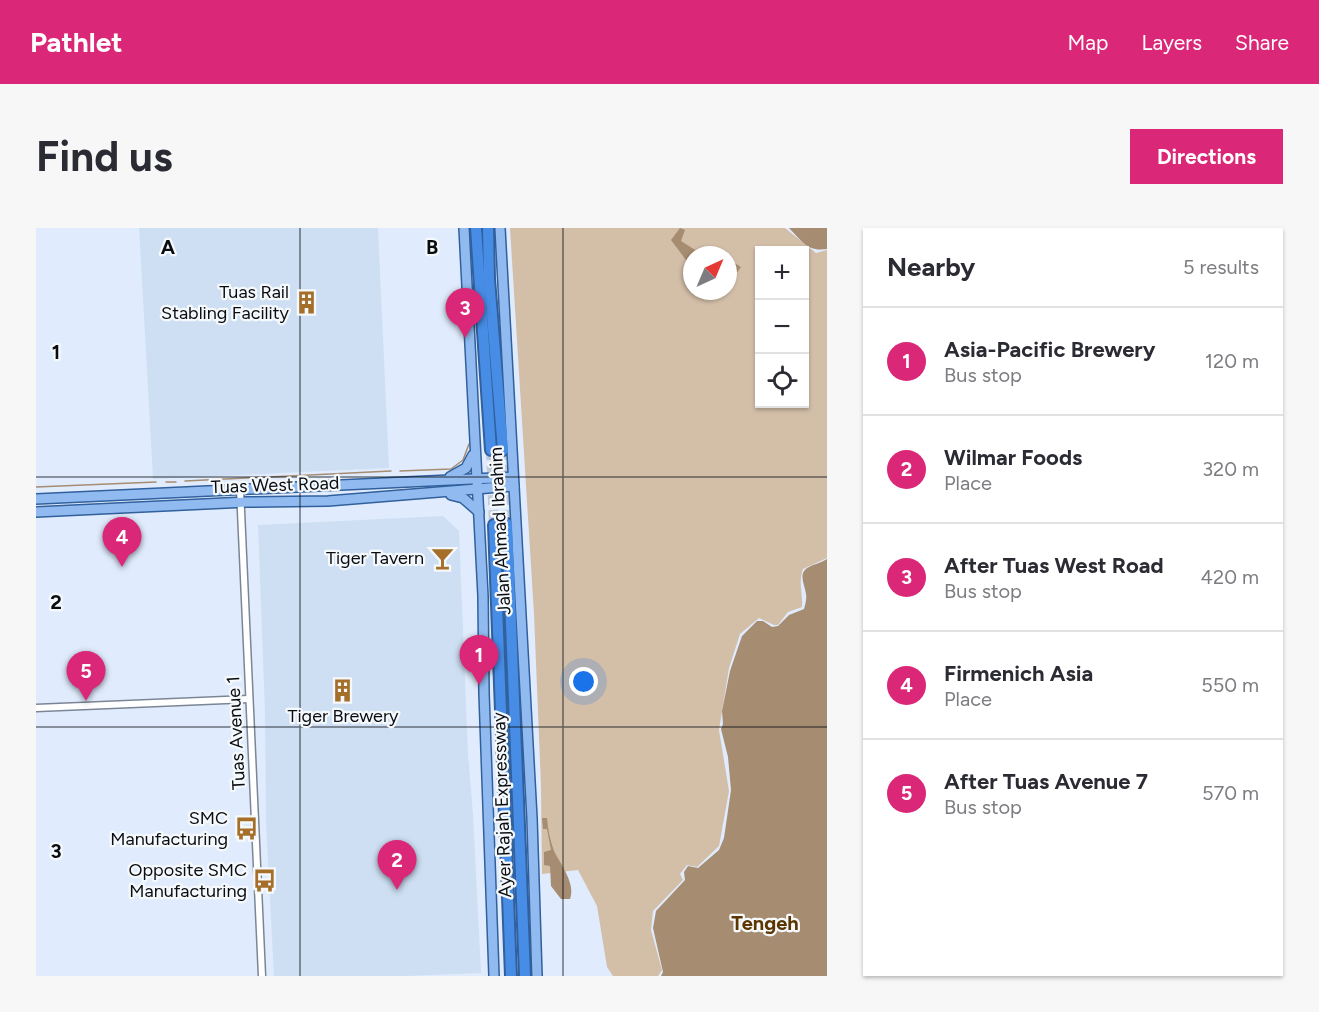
<!DOCTYPE html>
<html lang="en">
<head>
<meta charset="utf-8">
<style>
	body { margin:0; font-family:Figtree,sans-serif; background:#f7f7f7; color:#2b2b33 }
	.controls { position:absolute; right:18px; top:18px; display:grid; overflow:hidden; border-radius:0px; box-shadow:0 2px 4px #0004 }
	.controls button { width:54px; height:54px; display:grid; place-items:center; padding:0; border:0; border-bottom:2px solid #e1e1e2; background:#fff; color:#2b2b33; font:30px sans-serif }
	.compass { position:absolute; left:647px; top:18px; width:54px; height:54px; border-radius:50%; background:#fff; box-shadow:0 2px 4px #0004; rotate:44deg }
	.you { position:absolute; left:548px; top:454px; width:21px; height:21px; margin:-15px; border:4px solid #fff; border-radius:50%; background:#1a73e8; box-shadow:0 0 0 9px #1a73e833 }
	.badge { display:grid; place-items:center; width:39px; height:39px; border-radius:50%; background:#db2777; color:#fff; font-size:20px; font-weight:700 }
	.pin { position:absolute; translate:-50% -50px; filter:drop-shadow(0 2px 3px #0008) }
	.pin::after { content:''; position:absolute; top:32px; width:21px; height:18px; background:inherit; clip-path:polygon(0 0,100% 0,50% 100%) }
	.list { margin:0; padding:0; list-style:none }
	h2 { display:flex; justify-content:space-between; align-items:center; height:78px; margin:0; padding:0 24px; font-size:26px }
	h2 small { font-size:20px; font-weight:400; color:#7c7c81 }
	.list li { display:grid; grid-template-columns:39px 1fr auto; gap:18px; align-items:center; box-sizing:border-box; height:108px; padding:0 24px; border-top:2px solid #e1e1e2 }
	.list b { display:block; font-size:22px; white-space:nowrap }
	.list p { margin:0; font-size:20px; white-space:nowrap; color:#7c7c81 }
	.list em { font-size:20px; font-style:normal; color:#7c7c81 }
	.icon { flex:none; width:33px; height:33px; fill:none; stroke:currentColor; stroke-width:2; stroke-linecap:round; stroke-linejoin:round }
	.map { position:relative; flex:none; width:791px; height:748px; overflow:hidden; border-radius:0px }
	header { display:flex; align-items:center; gap:36px; box-sizing:border-box; height:84px; padding:0 30px; background:#db2777; color:#fff }
	header strong { font-size:28px }
	nav { display:flex; gap:33px; margin-inline-start:auto; font-size:21px }
	.intro { display:flex; align-items:center; justify-content:space-between; box-sizing:border-box; height:144px; padding:0 36px }
	h1 { margin:0; font-size:42px }
	.button { padding:15px 27px; border-radius:0px; background:#db2777; color:#fff; font-size:21px; font-weight:700 }
	main { display:flex; gap:36px; padding:0 36px }
	aside { flex:1; background:#fff; border-radius:0px; box-shadow:0 2px 4px #0004 }
	.map>svg:first-child { display:block }
	.built { fill:#cedff4 }
	.green { fill:#d3bea8; fill-rule:evenodd }
	.water { fill:#a68c70 }
	.lines { fill:none; stroke-linecap:round; stroke-linejoin:round }
	.stream { stroke:#a68c70; stroke-width:1.5 }
	.motorway-tunnel { stroke:#c0cbda; stroke-width:10; stroke-dasharray:10 5; stroke-linecap:butt }
	.minor-casing { stroke:#7b8695; stroke-width:9 }
	.primary-casing { stroke:#31609c; stroke-width:12 }
	.motorway-casing { stroke:#31609c; stroke-width:14 }
	.minor { stroke:#fff; stroke-width:6 }
	.primary { stroke:#91bbf0; stroke-width:9 }
	.motorway { stroke:#478de6; stroke-width:10 }
	.grid { fill:none; stroke:#090d12; stroke-width:1.5; stroke-opacity:0.55 }
	.labels { text-anchor:middle; stroke-width:4.5; stroke-linejoin:round; paint-order:stroke }
	.poi-label { font-size:18px; fill:#090d12; stroke:#f6f9fc; text-anchor:end }
	.street-label { font-size:18px; fill:#090d12; stroke:#f6f9fc }
	.neighbourhood-label { font-size:20px; font-weight:bold; fill:#5b3601; stroke:#f6f9fc }
	.grid-label { font-size:20px; text-anchor:middle; font-weight:bold; fill:#090d12; stroke:#f6f9fc; stroke-width:4.5; stroke-linejoin:round; paint-order:stroke }
</style>
</head>
<body>
<header>
<strong>Pathlet</strong>
<nav><a>Map</a><a>Layers</a><a>Share</a></nav>
</header>
<div class="intro"><h1>Find us</h1><a class="button">Directions</a></div>
<main>
<div class="map">
<svg width="791" height="748" viewBox="0 0 791 748">
	<rect width="100%" height="100%" fill="#e0ecfd"/>
	<g class="built">
		<path d="M103 0H342L353 240 117 251Z"/>
		<path d="M407 288 423 303 432 526 437 586 445 745 370 748H238L230 595 229 485 222 297Z"/>
	</g>
	<path class="green" d="M474 0H749L780 25 791 22V330L767 341C762 356 767 364 766 379L752 384 742 397H738L723 390 704 406 693 440 683 502 693 563 683 618 661 639 651 637 644 646 647 652 617 683 615 702 626 742 622 748H577L571 739 561 678 542 642 506 646 505 558 498 386ZM724 22H768V176H724ZM656 27H692V63H656Z"/>
	<g class="water">
		<path d="M644 0 649 2 645 13 667 27H656V40L635 12Z"/>
		<path d="M753 0H791V21C771 24 766 13 753 0Z"/>
		<path d="M692 31 705 39 693 56H692Z"/>
		<path d="M791 331V748H625L627 744 617 700 620 683 649 652 648 644 652 638 662 640 683 622 688 610 695 562 692 529 685 501 687 496 686 483 694 443 706 408 721 393H727L736 399 742 398 753 387 768 381C769 377 771 371 770 366 769 357 761 345 773 339 778 336 785 335 791 331Z"/>
		<path d="M506 590H511C512 602 514 612 518 623 525 637 540 656 534 671H525L515 658 514 638 508 637V624L515 622 511 601H507Z"/>
	</g>
	<g class="lines">
		<g class="stream">
			<path d="M364 243 415 241 427 232 433 216"/>
			<path d="M149 253 355 243"/>
			<path d="M130 254H140"/>
			<path d="M0 259 120 254"/>
		</g>
		<g class="motorway-tunnel">
			<path d="M455 222 458 297"/>
			<path d="M467 222 471 296"/>
		</g>
		<defs>
			<g id="minor">
				<path d="M204 261 226 748"/>
				<path d="M0 480 213 471"/>
			</g>
			<g id="primary">
				<path d="M428 0 447 368 448 465 458 748"/>
				<path d="M464 0 496 590 501 748"/>
				<path d="M414 249 430 240 437 227"/>
				<path d="M415 267 427 270 443 284"/>
				<path d="M0 271 477 249"/>
				<path d="M0 284 211 274 292 273 478 258"/>
			</g>
			<g id="motorway">
				<path d="M440 0 455 222"/>
				<path d="M452 0 453 51 467 222"/>
				<path d="M471 296 489 748"/>
				<path d="M458 297 475 748"/>
			</g>
		</defs>
		<use href="#minor" class="minor-casing"/>
		<use href="#primary" class="primary-casing"/>
		<use href="#motorway" class="motorway-casing"/>
		<use href="#minor" class="minor"/>
		<use href="#primary" class="primary"/>
		<use href="#motorway" class="motorway"/>
	</g>
	<path class="grid" d="M264 0V748M527 0V748M0 249H791M0 499H791"/>
	<defs>
		<symbol id="building-bare" viewBox="-9 -9 18 18"><path d="M-4-6H4V6H1V3H-1V6H-4ZM-2.5-4.3h1.7v1.8h-1.7ZM.8-4.3h1.7v1.8H.8ZM-2.5-1h1.7V.8h-1.7ZM.8-1h1.7V.8H.8Z" fill="#a56f2a" stroke="#f6f9fc" stroke-width="2.5" paint-order="stroke"/></symbol>
		<symbol id="bar-bare" viewBox="-9 -9 18 18"><path d="M-6-5H6L.8 .8V4.5H3.5V6h-7V4.5H-.8V.8Z" fill="#a56f2a" stroke="#f6f9fc" stroke-width="2.5" paint-order="stroke"/></symbol>
		<symbol id="bus-bare" viewBox="-9 -9 18 18"><path d="M-5-6H5V4H4V6H2V4H-2V6H-4V4H-5ZM-3.5-4V0h7V-4ZM-3.5 1.2v1.5H-2V1.2ZM2 1.2v1.5H3.5V1.2Z" fill="#a56f2a" stroke="#f6f9fc" stroke-width="2.5" paint-order="stroke"/></symbol>
	</defs>
	<g fill-rule="evenodd">
		<use href="#building-bare" x="254" y="58" width="33" height="33"/>
		<use href="#bar-bare" x="390" y="314" width="33" height="33"/>
		<use href="#building-bare" x="290" y="446" width="33" height="33"/>
		<use href="#bus-bare" x="194" y="584" width="33" height="33"/>
		<use href="#bus-bare" x="212" y="636" width="33" height="33"/>
	</g>
	<g class="labels">
		<g class="poi-label">
			<text x="253" y="70">Tuas Rail<tspan x="253" dy="21">Stabling Facility</tspan></text>
			<text x="388" y="336">Tiger Tavern</text>
			<text x="307" y="494" text-anchor="middle">Tiger Brewery</text>
			<text x="192" y="596">SMC<tspan x="192" dy="21">Manufacturing</tspan></text>
			<text x="211" y="648">Opposite SMC<tspan x="211" dy="21">Manufacturing</tspan></text>
		</g>
		<g class="street-label">
			<text transform="translate(239 257) rotate(-2)" y="6">Tuas West Road</text>
			<text transform="translate(464 303) rotate(-93)" y="6">Jalan Ahmad Ibrahim</text>
			<text transform="translate(200 505) rotate(-93)" y="6">Tuas Avenue 1</text>
			<text transform="translate(466 577) rotate(-92)" y="6">Ayer Rajah Expressway</text>
		</g>
		<g class="neighbourhood-label">
			<text x="729" y="702">Tengeh</text>
		</g>
	</g>
	<g class="grid-label">
		<text x="132" y="26">A</text>
		<text x="396" y="26">B</text>
		<text x="20" y="131">1</text>
		<text x="20" y="381">2</text>
		<text x="20" y="630">3</text>
	</g>
</svg>
<div class="controls">
<button>+</button>
<button>−</button>
<button><svg class="icon" aria-label="locate" viewBox="0 0 24 24"><circle cx="12" cy="12" r="6"/><path d="M12 2v4M12 18v4M2 12h4M18 12h4"/></svg></button>
</div>
<svg class="compass" viewBox="-18 -18 36 36"><path d="M0-13l5 13h-10z" fill="#e53935"/><path d="M0 13l5-13h-10z" fill="#7c7c81"/></svg>
<div class="you"></div>
<div class="pin badge" style="left:443px;top:457px">1</div>
<div class="pin badge" style="left:361px;top:662px">2</div>
<div class="pin badge" style="left:429px;top:110px">3</div>
<div class="pin badge" style="left:86px;top:339px">4</div>
<div class="pin badge" style="left:50px;top:473px">5</div>
</div>
<aside>
<h2>Nearby<small>5 results</small></h2>
<ul class="list">
<li><span class="badge">1</span><div><b>Asia-Pacific Brewery</b><p>Bus stop</p></div><em>120 m</em></li>
<li><span class="badge">2</span><div><b>Wilmar Foods</b><p>Place</p></div><em>320 m</em></li>
<li><span class="badge">3</span><div><b>After Tuas West Road</b><p>Bus stop</p></div><em>420 m</em></li>
<li><span class="badge">4</span><div><b>Firmenich Asia</b><p>Place</p></div><em>550 m</em></li>
<li><span class="badge">5</span><div><b>After Tuas Avenue 7</b><p>Bus stop</p></div><em>570 m</em></li>
</ul>
</aside>
</main>
</body>
</html>
